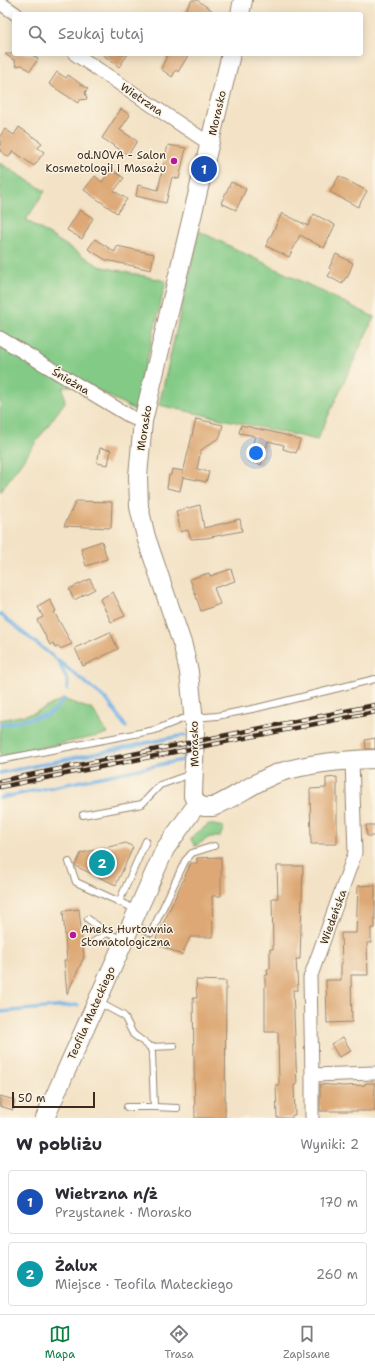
<!DOCTYPE html>
<html lang="pl">
<head>
<meta charset="utf-8">
<style>
	body { margin:0; font-family:"Shantell Sans",sans-serif; background:#f7f7f7; color:#2b2b33 }
	.scale { position:absolute; left:12px; bottom:10px; width:83px; box-sizing:border-box; padding-left:4px; border:2px solid #3b2a1e; border-top:0; font-size:11px; line-height:14px; white-space:nowrap; color:#3b2a1e; -webkit-text-stroke:3px #fcf5e5; paint-order:stroke }
	.you { position:absolute; left:256px; top:453px; width:14px; height:14px; margin:-10px; border:3px solid #fff; border-radius:50%; background:#1a73e8; box-shadow:0 0 0 6px #1a73e833 }
	.badge { display:grid; place-items:center; width:26px; height:26px; border-radius:50%; background:#0b8043; color:#fff; font-size:13px; font-weight:700 }
	.pin { position:absolute; translate:-50% -50%; border:2px solid #fff; box-shadow:0 1px 4px #0006 }
	.list { margin:0; padding:0; list-style:none }
	h2 { display:flex; justify-content:space-between; align-items:center; height:52px; margin:0; padding:0 16px; font-size:17px }
	h2 small { font-size:13px; font-weight:400; color:#7c7c81 }
	.list li { display:grid; grid-template-columns:26px 1fr auto; gap:12px; align-items:center; box-sizing:border-box; height:64px; margin:0 8px 8px; padding:0 8px; border:1px solid #e1e1e2; border-radius:4px }
	.list b { display:block; font-size:15px; white-space:nowrap }
	.list p { margin:0; font-size:13px; white-space:nowrap; color:#7c7c81 }
	.list em { font-size:13px; font-style:normal; color:#7c7c81 }
	.icon { flex:none; width:22px; height:22px; fill:none; stroke:currentColor; stroke-width:2; stroke-linecap:round; stroke-linejoin:round }
	.map { position:relative; flex:none; width:375px; height:1118px; overflow:hidden }
	.search { position:absolute; background:#fff; box-shadow:0 2px 10px #0003; left:12px; right:12px; top:12px; height:44px; display:flex; align-items:center; gap:10px; box-sizing:border-box; padding:0 14px; border-radius:4px; color:#7c7c81; font-size:15px }
	.sheet { height:196px; background:#fff }
	nav { display:flex; justify-content:space-around; align-items:center; box-sizing:border-box; height:56px; border-top:1px solid #e1e1e2; background:#fff; font-size:11px; color:#7c7c81 }
	nav a { display:grid; justify-items:center; gap:2px }
	nav .on { color:#0b8043 }
	.map>svg:first-child { display:block }
	.green { fill:#83ca86; stroke:#5f7a52 }
	.lines { fill:none; stroke-linecap:round; stroke-linejoin:round }
	.stream { stroke:#73b2e6; stroke-width:3.5 }
	.building { fill:#dda874 }
	.lane-casing { stroke:#978672; stroke-width:8 }
	.street-casing { stroke:#978672; stroke-width:15 }
	.secondary-casing { stroke:#978672; stroke-width:20 }
	.lane { stroke:#fff; stroke-width:6 }
	.street { stroke:#fff; stroke-width:13 }
	.secondary { stroke:#fff; stroke-width:18 }
	.rail-casing { stroke:#3b2a1e; stroke-width:4.5 }
	.rail { stroke:#fcf5e5; stroke-width:3; stroke-dasharray:9; stroke-linecap:butt }
	.poi-dot { fill:#b5179e; stroke:#fcf5e5; stroke-width:1.5 }
	.labels { text-anchor:middle; stroke-width:3; stroke-linejoin:round; paint-order:stroke }
	.street-label { font-size:11px; fill:#3b2a1e; stroke:#fcf5e5 }
	.poi-label { font-size:11px; fill:#3b2a1e; stroke:#fcf5e5; text-anchor:end }
</style>
</head>
<body>
<div class="map">
<svg width="375" height="1118" viewBox="0 0 375 1118">
	<rect width="100%" height="100%" fill="#fcf5e5"/>
	<filter id="ink" filterUnits="userSpaceOnUse"><feTurbulence type="fractalNoise" baseFrequency=".025" numOctaves="2"/><feDisplacementMap in="SourceGraphic" scale="8" xChannelSelector="R" yChannelSelector="G"/><feConvolveMatrix kernelMatrix="1 2 1 2 8 2 1 2 1" color-interpolation-filters="sRGB"/></filter>
	<filter id="wash" filterUnits="userSpaceOnUse"><feTurbulence type="fractalNoise" baseFrequency=".012" numOctaves="4" result="noise"/><feDisplacementMap in="SourceGraphic" scale="16" xChannelSelector="R" yChannelSelector="G"/><feGaussianBlur stdDeviation="0.9" result="paint"/><feColorMatrix in="noise" values="0 0 0 0 0 0 0 0 0 0 0 0 0 0 0 0 0 1.4 0 .05"/><feComposite in="paint" operator="in"/></filter>
	<g filter="url(#wash)">
		<rect width="100%" height="100%" fill="#f3e2c5"/>
		<g class="green">
			<path d="M0 163 45 191 26 220 99 266 166 281 135 410 86 384 63 387 65 402 0 492Z"/>
			<path d="M199 231 374 317 317 440 159 405Z"/>
			<path d="M63 699 93 710 108 734 0 756V720L34 713Z"/>
			<path d="M209 824 224 827 220 837H210L195 846 190 838Z"/>
		</g>
		<g class="lines">
			<g class="stream">
				<path d="M0 614 107 700 126 727"/>
				<path d="M58 660 68 682 67 689"/>
				<path d="M0 725 47 715 55 710 64 699"/>
				<path d="M0 773 185 735"/>
				<path d="M0 798 187 759"/>
				<path d="M0 1012 78 1005"/>
			</g>
		</g>
		<g id="blocks">
			<g class="building">
				<path d="M192 0H197L217 14H183Z"/>
				<path d="M5 54H31L38 59 30 71 22 65 16 66 15 61Z"/>
				<path d="M102 54H128L119 67Z"/>
				<path d="M168 54H189L178 72 176 70 172 77 161 69Z"/>
				<path d="M57 72 66 78 68 75 88 89 85 92 87 99 80 100 78 103 49 84Z"/>
				<path d="M121 109 130 115 120 130 137 141 128 155 102 138Z"/>
				<path d="M19 127 42 143 38 148 44 152 34 166 13 151 9 157 0 151V136L5 129 14 135Z"/>
				<path d="M168 145 186 148 179 179 172 177 166 203 136 196 138 185 158 190Z"/>
				<path d="M111 169 124 178 114 191 127 199 117 213 84 190 95 176 102 182Z"/>
				<path d="M339 176 367 191 358 207 330 192Z"/>
				<path d="M231 182 246 189 236 210 221 203Z"/>
				<path d="M80 210 93 218 82 239 67 230Z"/>
				<path d="M282 213 308 226 314 214 335 225 324 248 300 235 289 257 266 246Z"/>
				<path d="M95 239 115 252 117 246 154 254 151 270 106 260 88 249Z"/>
				<path d="M336 254 353 263 347 278 346 277 342 284 328 276 332 270 329 268Z"/>
				<path d="M196 419 223 425 220 437 201 450 197 469 209 472 206 482 183 477 180 491 167 488 169 475H171L172 469 184 471 183 473Z"/>
				<path d="M241 425 285 435 300 440 296 453 283 449 284 445 268 441 261 465 248 461 255 436 239 433Z"/>
				<path d="M100 448 111 450 108 465 97 463Z"/>
				<path d="M76 501 112 502 111 528 64 526Z"/>
				<path d="M200 505 204 528 240 519 242 531 206 538 191 539 188 530 181 532 176 511Z"/>
				<path d="M102 541 107 559 86 566 81 548Z"/>
				<path d="M231 569 235 581 214 588 220 604 201 611 190 579 209 573 210 576Z"/>
				<path d="M90 579 95 589 74 600 69 589Z"/>
				<path d="M113 592 125 616 111 622 100 599Z"/>
				<path d="M50 600 56 611 54 612 72 644 60 649 59 646 55 648 53 643 50 645 37 620 43 617 38 607Z"/>
				<path d="M110 632 118 649 83 666 75 648Z"/>
				<path d="M375 738V749H366L365 740Z"/>
				<path d="M337 777V844H311L310 789 326 788V778Z"/>
				<path d="M366 825H375V836H367Z"/>
				<path d="M126 843 133 847 116 885 75 866 81 853Z"/>
				<path d="M221 857V896H212L213 937H190L182 955 154 943 191 863H197V858Z"/>
				<path d="M277 866H303L300 959H296L298 990H293L297 1085H294L295 1115H292V1118H277L276 1085H279L278 1032H265V975H268L267 969H270V949H273L272 898H278Z"/>
				<path d="M375 885V928H371V943H367L368 975H351L352 1022 327 1023 326 980H341V964H342L341 933H356L358 886Z"/>
				<path d="M79 909 84 957 67 994 64 960H67L63 911Z"/>
				<path d="M196 980 226 981 225 1118H195L193 998H197Z"/>
				<path d="M343 1037 351 1051 339 1057 331 1044Z"/>
				<path d="M365 1083H375V1111H320V1084L343 1086 365 1085Z"/>
				<path d="M0 1096 15 1100 13 1110 0 1106Z"/>
			</g>
		</g>
	</g>
	<g filter="url(#ink)">
		<use href="#blocks" fill-opacity="0" stroke="#978672" stroke-width="1"/>
		<g class="lines">
			<defs>
				<g id="lane">
					<path d="M0 760 155 730 182 719 217 716 257 708 375 679"/>
					<path d="M83 815 142 804 160 785 191 774"/>
					<path d="M69 862 76 882 135 909"/>
					<path d="M119 902 146 841"/>
					<path d="M88 919 107 933 122 939"/>
					<path d="M132 924 151 933 185 861 192 853 214 846"/>
					<path d="M92 943 107 933"/>
					<path d="M98 1002 124 1016 133 1034 150 1047 152 1052 154 1107H127"/>
					<path d="M150 1047 174 1046"/>
					<path d="M154 1107 177 1108"/>
				</g>
				<g id="street">
					<path d="M0 3 16 14"/>
					<path d="M75 54 210 144"/>
					<path d="M0 338 133 418 143 421"/>
					<path d="M352 760 355 853 310 978 312 1075 375 1073"/>
					<path d="M312 1075V1118"/>
				</g>
				<g id="secondary">
					<path d="M240 14 243 0"/>
					<path d="M197 804 193 796 195 733 189 672 183 646 146 537 139 507 138 476 143 421 231 54"/>
					<path d="M197 804 204 807H213C236 797 257 780 281 772 311 763 344 760 375 759"/>
					<path d="M45 1118 165 849 197 804"/>
				</g>
			</defs>
			<use href="#lane" class="lane-casing"/>
			<use href="#street" class="street-casing"/>
			<use href="#secondary" class="secondary-casing"/>
			<use href="#lane" class="lane"/>
			<use href="#street" class="street"/>
			<use href="#secondary" class="secondary"/>
			<defs>
				<g id="rail">
					<path d="M0 781 375 705"/>
					<path d="M0 787 375 712"/>
				</g>
			</defs>
			<use href="#rail" class="rail-casing"/>
			<use href="#rail" class="rail"/>
		</g>
	</g>
	<g class="poi-dot">
		<circle cx="174" cy="161" r="4"/>
		<circle cx="73" cy="935" r="4"/>
	</g>
	<g class="labels">
		<g class="street-label">
			<text transform="translate(142 99) rotate(34)" y="4">Wietrzna</text>
			<text transform="translate(217 113) rotate(-77)" y="4">Morasko</text>
			<text transform="translate(71 381) rotate(31)" y="4">Śnieżna</text>
			<text transform="translate(144 428) rotate(-81)" y="4">Morasko</text>
			<text transform="translate(194 744) rotate(-91)" y="4">Morasko</text>
			<text transform="translate(333 917) rotate(-70)" y="4">Wiedeńska</text>
			<text transform="translate(91 1013) rotate(-66)" y="4">Teofila Mateckiego</text>
		</g>
		<g class="poi-label">
			<text x="166" y="159">od.NOVA - Salon<tspan x="166" dy="13">Kosmetologii i Masażu</tspan></text>
			<text x="81" y="933" text-anchor="start">Aneks Hurtownia<tspan x="81" dy="13">Stomatologiczna</tspan></text>
		</g>
	</g>
</svg>
<div class="scale">50 m</div>
<div class="you"></div>
<div class="pin badge" style="left:204px;top:169px;background:#1a4fb4">1</div>
<div class="pin badge" style="left:102px;top:863px;background:#0f9aa8">2</div>
<div class="search"><svg class="icon" aria-label="search" viewBox="0 0 24 24"><circle cx="10" cy="10" r="6"/><path d="M15 15l6 6"/></svg>Szukaj tutaj</div>
</div>
<section class="sheet">
<h2>W pobliżu<small>Wyniki: 2</small></h2>
<ul class="list">
<li><span class="badge" style="background:#1a4fb4">1</span><div><b>Wietrzna n/ż</b><p>Przystanek · Morasko</p></div><em>170 m</em></li>
<li><span class="badge" style="background:#0f9aa8">2</span><div><b>Żalux</b><p>Miejsce · Teofila Mateckiego</p></div><em>260 m</em></li>
</ul>
</section>
<nav>
<a class="on"><svg class="icon" aria-label="map" viewBox="0 0 24 24"><path d="M3 6l6-2 6 2 6-2v14l-6 2-6-2-6 2zM9 4v14M15 6v14"/></svg>Mapa</a>
<a><svg class="icon" aria-label="directions" viewBox="0 0 24 24"><path d="M12 3l9 9-9 9-9-9zM9 14v-3h6M13 9l2 2-2 2"/></svg>Trasa</a>
<a><svg class="icon" aria-label="saved" viewBox="0 0 24 24"><path d="M7 4h10v16l-5-4-5 4z"/></svg>Zapisane</a>
</nav>
</body>
</html>
